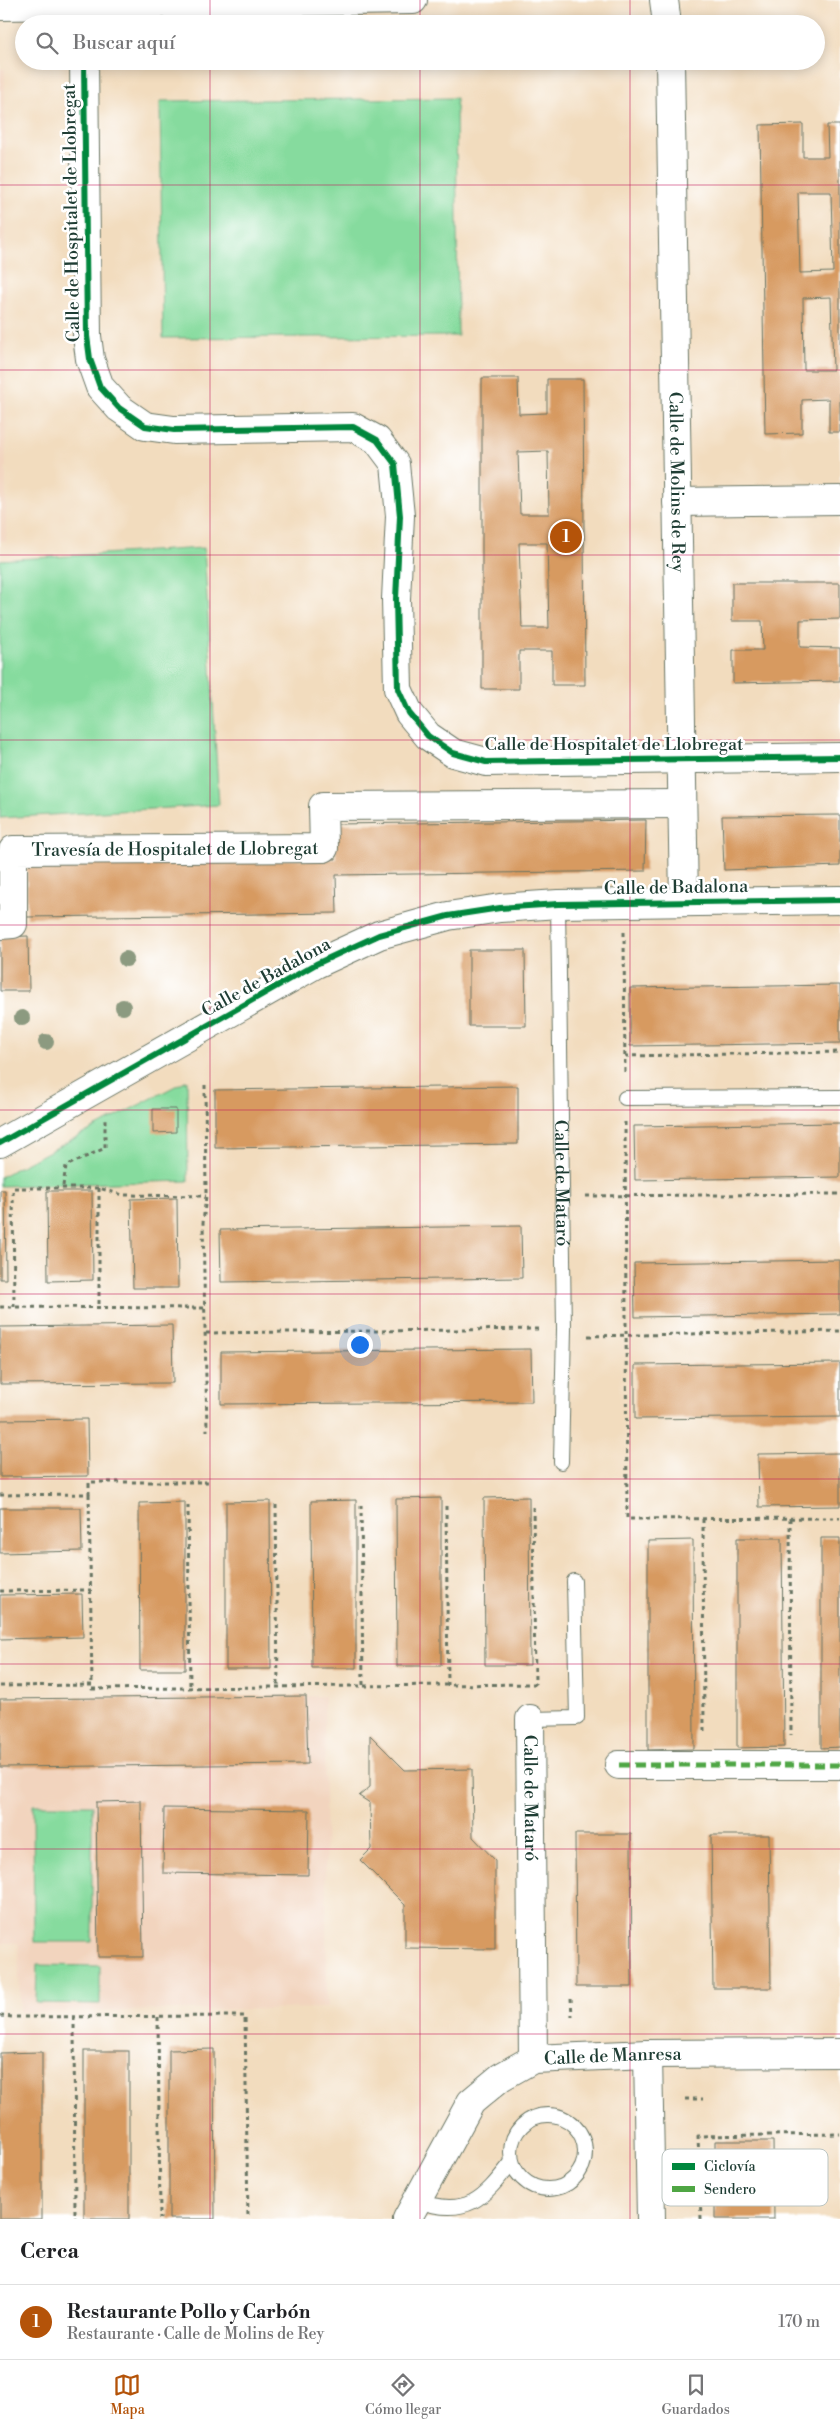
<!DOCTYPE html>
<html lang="es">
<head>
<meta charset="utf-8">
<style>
	body { margin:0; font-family:"Libre Bodoni",serif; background:#f6f6f6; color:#202124 }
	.you { position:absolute; left:359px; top:1344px; width:18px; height:18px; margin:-12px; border:4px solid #fff; border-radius:50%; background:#1a73e8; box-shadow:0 0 0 8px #1a73e833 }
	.badge { display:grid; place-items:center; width:32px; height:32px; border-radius:50%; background:#b45309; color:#fff; font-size:16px; font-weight:700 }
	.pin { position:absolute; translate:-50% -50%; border:2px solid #fff; box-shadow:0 1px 5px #0006 }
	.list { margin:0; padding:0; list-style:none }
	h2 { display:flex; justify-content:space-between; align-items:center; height:65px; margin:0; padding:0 20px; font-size:21px }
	h2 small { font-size:16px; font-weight:400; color:#757577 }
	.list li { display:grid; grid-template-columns:32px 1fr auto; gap:15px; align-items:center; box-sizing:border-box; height:75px; padding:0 20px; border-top:1px solid #e0e0e0 }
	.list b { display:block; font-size:19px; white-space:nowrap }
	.list p { margin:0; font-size:16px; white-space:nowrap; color:#757577 }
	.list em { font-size:16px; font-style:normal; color:#757577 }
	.icon { flex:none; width:28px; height:28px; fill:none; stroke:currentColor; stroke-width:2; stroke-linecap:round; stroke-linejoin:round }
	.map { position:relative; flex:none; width:840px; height:2219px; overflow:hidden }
	.search { position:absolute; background:#fff; box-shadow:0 2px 12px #0003; left:15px; right:15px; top:15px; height:55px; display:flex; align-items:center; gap:12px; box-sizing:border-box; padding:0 18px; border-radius:28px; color:#757577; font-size:19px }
	.sheet { height:140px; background:#fff }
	nav { display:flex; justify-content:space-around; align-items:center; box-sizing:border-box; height:70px; border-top:1px solid #e0e0e0; background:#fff; font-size:14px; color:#757577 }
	nav a { display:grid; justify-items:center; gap:2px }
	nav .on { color:#b45309 }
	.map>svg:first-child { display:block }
	.built { fill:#f2d4be }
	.green { fill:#86db9e; stroke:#528c69 }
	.building { fill:#d79a60; fill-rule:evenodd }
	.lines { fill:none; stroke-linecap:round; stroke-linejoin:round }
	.lane-casing { stroke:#697564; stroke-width:16 }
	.street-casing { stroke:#697564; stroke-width:30 }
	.path { stroke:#697564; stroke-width:3; stroke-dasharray:4 4; stroke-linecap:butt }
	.lane { stroke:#fff; stroke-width:14 }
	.street { stroke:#fff; stroke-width:28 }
	.quiet { stroke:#4fa644; stroke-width:5; stroke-dasharray:10 5; stroke-linecap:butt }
	.cycleway-casing { stroke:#fff; stroke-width:9 }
	.cycleway { stroke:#00873e; stroke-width:6 }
	.tree { fill:#8c9a80 }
	.grid { fill:none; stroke:#c2185b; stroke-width:1; stroke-opacity:0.55 }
	.labels { text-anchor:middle; stroke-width:5; stroke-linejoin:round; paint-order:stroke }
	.street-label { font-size:18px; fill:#1f3d34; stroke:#fff }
	.key { fill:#fff; stroke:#bcc5c2; stroke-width:1 }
	.key-label { font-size:14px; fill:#1f3d34 }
</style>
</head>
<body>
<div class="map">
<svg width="840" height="2219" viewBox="0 0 840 2219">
	<rect width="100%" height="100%" fill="#fff"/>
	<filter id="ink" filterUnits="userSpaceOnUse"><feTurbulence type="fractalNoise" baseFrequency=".02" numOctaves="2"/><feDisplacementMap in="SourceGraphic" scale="10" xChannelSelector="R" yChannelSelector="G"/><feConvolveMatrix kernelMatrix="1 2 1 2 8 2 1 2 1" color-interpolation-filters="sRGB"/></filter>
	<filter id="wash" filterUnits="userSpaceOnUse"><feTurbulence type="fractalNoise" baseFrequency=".0096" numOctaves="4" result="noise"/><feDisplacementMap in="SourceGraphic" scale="20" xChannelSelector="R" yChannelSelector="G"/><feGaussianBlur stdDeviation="1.12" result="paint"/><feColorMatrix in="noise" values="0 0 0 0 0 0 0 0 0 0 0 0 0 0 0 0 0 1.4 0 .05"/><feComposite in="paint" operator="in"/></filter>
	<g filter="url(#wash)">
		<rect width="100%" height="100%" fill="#f2dcbe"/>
		<g class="built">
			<path d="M0 69H5L6 541H0Z"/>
			<path d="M324 1696 327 2008 20 2012 18 1943H0V1699Z"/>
		</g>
		<g class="green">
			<path d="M456 98 458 336 163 338 160 101Z"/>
			<path d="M204 548 219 805 0 818V560Z"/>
			<path d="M187 1080 188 1181 0 1186V1177Z"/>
			<path d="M92 1805V1942H34L33 1805Z"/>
			<path d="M37 1965 100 1966V2004L36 2003Z"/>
		</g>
		<g id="blocks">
			<g class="building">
				<path d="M803 124V157H828L827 125H840V432H829V399L802 400V433L765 434 760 125ZM798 192H831L833 272 800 273ZM831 297 833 370H804L803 298Z"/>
				<path d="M482 378H518L519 414 547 413V379H583L585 685H552V651H519V689H482ZM548 451 549 514H520L518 452ZM519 543H547L549 628H522Z"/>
				<path d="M732 583H840V619L800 620V647L840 648V681L733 683V650H763L762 621H732Z"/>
				<path d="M840 815V866L724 870 722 816Z"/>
				<path d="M646 820 645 871 336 875 337 913 27 917V862L336 859 335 824Z"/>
				<path d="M28 936 29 991H0V937Z"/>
				<path d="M469 950H525L526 1026H469Z"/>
				<path d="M840 985V1043L630 1046V988Z"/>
				<path d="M518 1086V1144L215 1148V1090Z"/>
				<path d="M153 1109H176V1132L153 1133Z"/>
				<path d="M840 1123V1177L635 1180 634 1126Z"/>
				<path d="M0 1190H5L6 1279H0Z"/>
				<path d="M47 1191H92L93 1280 48 1281Z"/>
				<path d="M177 1198 178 1288H133L131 1199Z"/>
				<path d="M521 1226 522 1278 221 1282 220 1230Z"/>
				<path d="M840 1260V1314L635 1317 634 1263Z"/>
				<path d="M172 1325 173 1383 0 1384V1327Z"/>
				<path d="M531 1349 532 1402 221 1404V1352Z"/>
				<path d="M840 1363V1417L635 1419V1365Z"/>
				<path d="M87 1419 88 1476 0 1477V1420Z"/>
				<path d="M840 1453V1506L759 1507 758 1454Z"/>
				<path d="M529 1497 530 1665H485L484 1498Z"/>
				<path d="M441 1498V1666H397L396 1499Z"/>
				<path d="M356 1500V1668H312L311 1501Z"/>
				<path d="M270 1501 271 1669H226V1502Z"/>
				<path d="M185 1502V1670H140L139 1503Z"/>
				<path d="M0 1508H81L82 1551 0 1553Z"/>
				<path d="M737 1538H782L784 1747 737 1748Z"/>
				<path d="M821 1538H840V1747L821 1748Z"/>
				<path d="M693 1540 694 1749 648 1750V1541Z"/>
				<path d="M82 1594 83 1637 0 1639V1595Z"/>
				<path d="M306 1696 308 1764 0 1767V1699Z"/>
				<path d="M370 1735 405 1770 472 1769 473 1837 495 1860V1949L405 1948V1905L360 1860 371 1849 370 1803 359 1796 370 1787Z"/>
				<path d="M141 1801 143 1957H98L96 1802Z"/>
				<path d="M164 1808 309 1810 308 1875 163 1873Z"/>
				<path d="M575 1834H631L632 1987H576Z"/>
				<path d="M711 1835H769L771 1988H713Z"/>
				<path d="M214 2049 215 2219H169V2050Z"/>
				<rect x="84" y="2051" width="45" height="168"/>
				<path d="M42 2052V2219H0V2053Z"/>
				<path d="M715 2141H773L774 2219H715Z"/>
			</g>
		</g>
	</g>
	<g filter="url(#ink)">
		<use href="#blocks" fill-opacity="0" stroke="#697564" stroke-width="1"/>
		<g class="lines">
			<defs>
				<g id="lane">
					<path id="s1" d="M558 904 564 1329 561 1462"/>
					<path d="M625 1098 840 1097"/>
					<path d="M530 1719 577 1718 574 1581"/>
					<circle cx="548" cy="2152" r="37"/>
					<path d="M417 2201C468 2217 482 2200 512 2162"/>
				</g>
				<g id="street">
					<path d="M664 0 667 24"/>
					<path d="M0 6 413 0"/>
					<path d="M84 61 87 336 90 359 100 387 119 408 145 426 174 430 353 427 377 440 395 464 400 516 396 599 398 689 409 713 428 736 453 753 486 762 840 757"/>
					<path id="s2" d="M670 61 684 902"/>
					<path d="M677 502 840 500"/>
					<path id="s3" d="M0 925 13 924V850L324 848 323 806 682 804"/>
					<path d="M0 1143 316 964 379 935 448 916 500 908 558 904 840 900"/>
					<path id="s4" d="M530 1719 533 2059"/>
					<path d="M619 1765H840"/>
					<path d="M648 2054 651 2219"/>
					<path id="s5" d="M407 2219 471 2102 501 2077 533 2059 648 2054 840 2053"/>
				</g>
			</defs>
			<use href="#lane" class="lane-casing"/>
			<use href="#street" class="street-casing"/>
			<g class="path">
				<path d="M624 932 625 1076"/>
				<path d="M625 1056 840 1052"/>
				<path d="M205 1085 206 1196 203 1223 207 1431"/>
				<path d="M625 1122 627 1519 840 1518"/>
				<path d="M63 1186 66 1166 105 1148V1118"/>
				<path d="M99 1188V1308"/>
				<path d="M586 1196 840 1194"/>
				<path d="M0 1307 205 1308"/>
				<path d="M14 1307 13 1188H99L123 1195 206 1196"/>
				<path d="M206 1333 540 1329"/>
				<path d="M588 1336 840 1331"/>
				<path d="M89 1494 92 1685"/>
				<path d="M0 1495 89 1494V1482H208"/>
				<path d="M188 1505 190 1688"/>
				<path d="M276 1505 278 1687"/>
				<path d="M361 1505 363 1687"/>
				<path d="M446 1506 448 1685"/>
				<path d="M790 1518 791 1735"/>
				<path d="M703 1519 704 1735"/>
				<path d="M0 1591 91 1590"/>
				<path d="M0 1686 92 1685V1689L535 1684 533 1503"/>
				<path d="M571 1998 572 2016"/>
				<path d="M0 2016 13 2017 245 2016 248 2219"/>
				<path d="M74 2017 75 2219"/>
				<path d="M158 2017 160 2219"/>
				<path d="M685 2099H703"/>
				<path d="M701 2219 698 2136 840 2134"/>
			</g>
			<use href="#lane" class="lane"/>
			<use href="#street" class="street"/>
			<path class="quiet" d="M619 1765H840"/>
			<defs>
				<g id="cycleway">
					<path d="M84 61 87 336 90 359 100 387 119 408 145 426 174 430 353 427 377 440 395 464 400 516 396 599 398 689 409 713 428 736 453 753 486 762 840 757"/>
					<path d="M0 1143 316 964 379 935 448 916 500 908 558 904 840 900"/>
				</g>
			</defs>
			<use href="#cycleway" class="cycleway-casing"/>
			<use href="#cycleway" class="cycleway"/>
		</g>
		<g class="tree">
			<circle cx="126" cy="959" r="8"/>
			<circle cx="123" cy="1007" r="8"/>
			<circle cx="22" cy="1018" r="8"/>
			<circle cx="46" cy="1042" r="8"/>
		</g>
	</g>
	<path class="grid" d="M210 0V24M420 0V24M630 0V24M210 61V2219M420 61V2219M630 61V2219M0 185H840M0 370H840M0 555H840M0 740H840M0 925H840M0 1110H840M0 1294H840M0 1479H840M0 1664H840M0 1849H840M0 2034H840"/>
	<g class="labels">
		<g class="street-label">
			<text transform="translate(71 213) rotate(-91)" y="6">Calle de Hospitalet de Llobregat</text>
			<text dy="6" stroke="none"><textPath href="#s2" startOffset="421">Calle de Molins de Rey</textPath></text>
			<text x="614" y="750">Calle de Hospitalet de Llobregat</text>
			<text dy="6" stroke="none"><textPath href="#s3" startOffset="249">Travesía de Hospitalet de Llobregat</textPath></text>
			<text transform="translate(676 887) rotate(-1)" y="6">Calle de Badalona</text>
			<text transform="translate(266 977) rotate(-29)" y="6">Calle de Badalona</text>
			<text dy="6" stroke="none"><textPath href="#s1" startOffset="279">Calle de Mataró</textPath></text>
			<text dy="6" stroke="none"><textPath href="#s4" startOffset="79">Calle de Mataró</textPath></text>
			<text dy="6" stroke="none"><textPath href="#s5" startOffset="289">Calle de Manresa</textPath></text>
		</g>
	</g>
	<rect x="662" y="2149" width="166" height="57" rx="8" class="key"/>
	<rect x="672" y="2163" width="23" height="7" fill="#00873e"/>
	<rect x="672" y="2186" width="23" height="6" fill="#4fa644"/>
	<g class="key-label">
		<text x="704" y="2171">Ciclovía</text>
		<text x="704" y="2194">Sendero</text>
	</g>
</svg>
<div class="you"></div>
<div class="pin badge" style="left:566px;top:537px">1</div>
<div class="search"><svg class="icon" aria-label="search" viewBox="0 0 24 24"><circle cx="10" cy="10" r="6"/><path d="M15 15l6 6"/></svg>Buscar aquí</div>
</div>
<section class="sheet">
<h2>Cerca<small></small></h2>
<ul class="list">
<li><span class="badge">1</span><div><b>Restaurante Pollo y Carbón</b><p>Restaurante · Calle de Molins de Rey</p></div><em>170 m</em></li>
</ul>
</section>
<nav>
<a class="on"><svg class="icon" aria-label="map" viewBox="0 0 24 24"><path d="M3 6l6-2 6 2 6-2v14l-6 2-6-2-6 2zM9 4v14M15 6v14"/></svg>Mapa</a>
<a><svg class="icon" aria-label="directions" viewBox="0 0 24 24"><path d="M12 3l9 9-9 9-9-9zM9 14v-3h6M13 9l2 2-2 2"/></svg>Cómo llegar</a>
<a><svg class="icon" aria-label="saved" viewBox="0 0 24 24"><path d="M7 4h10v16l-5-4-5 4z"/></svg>Guardados</a>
</nav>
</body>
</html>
